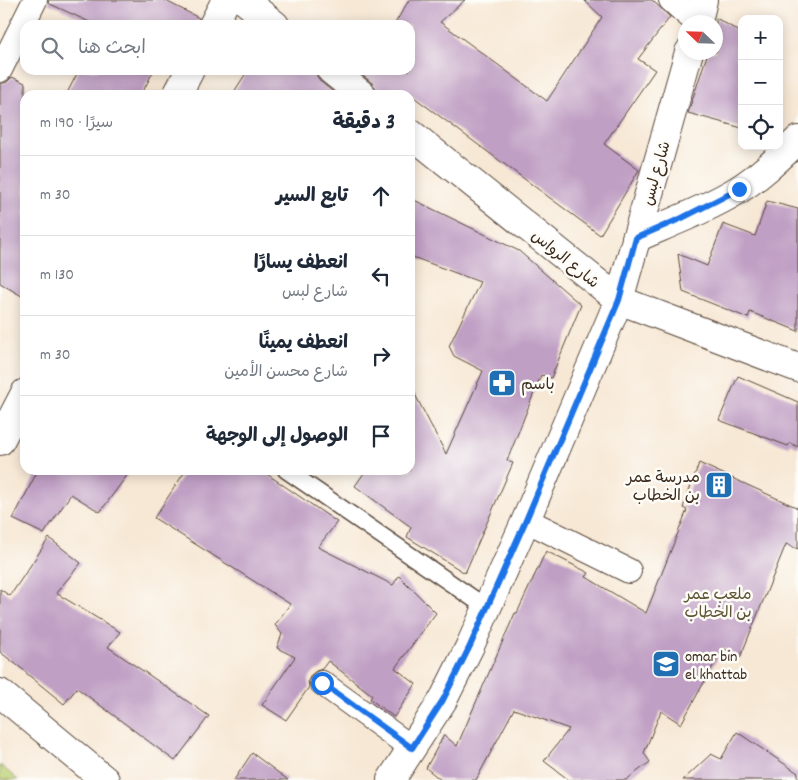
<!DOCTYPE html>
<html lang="ar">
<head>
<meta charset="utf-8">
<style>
	body { margin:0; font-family:Dekko,"Playpen Sans Arabic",sans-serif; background:#f6f6f7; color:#1f2937; direction:rtl }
	.controls { position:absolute; right:15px; top:15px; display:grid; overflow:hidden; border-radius:10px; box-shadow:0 2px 12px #0003 }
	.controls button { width:45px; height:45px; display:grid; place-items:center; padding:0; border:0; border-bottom:1px solid #e0e1e3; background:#fff; color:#1f2937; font:25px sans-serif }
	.compass { position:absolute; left:678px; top:15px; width:45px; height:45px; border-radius:50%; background:#fff; box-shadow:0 2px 12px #0003; rotate:293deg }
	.stop { position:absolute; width:15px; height:15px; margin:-11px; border:4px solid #1a73e8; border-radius:50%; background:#fff }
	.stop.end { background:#1a73e8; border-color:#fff; box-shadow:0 1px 5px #0008 }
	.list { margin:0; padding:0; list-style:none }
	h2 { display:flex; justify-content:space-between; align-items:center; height:65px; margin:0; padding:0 20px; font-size:21px }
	h2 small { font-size:16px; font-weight:400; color:#747a83 }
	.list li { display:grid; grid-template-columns:32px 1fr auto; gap:15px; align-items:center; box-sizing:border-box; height:80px; padding:0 20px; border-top:1px solid #e0e1e3 }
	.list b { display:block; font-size:19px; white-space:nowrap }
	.list p { margin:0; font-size:16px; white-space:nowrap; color:#747a83 }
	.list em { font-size:16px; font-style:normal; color:#747a83 }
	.icon { flex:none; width:28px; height:28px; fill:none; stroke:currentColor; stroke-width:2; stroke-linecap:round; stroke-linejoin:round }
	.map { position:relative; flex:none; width:798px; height:780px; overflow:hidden; direction:ltr }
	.search { position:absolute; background:#fff; box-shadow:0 2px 12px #0003; left:20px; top:20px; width:395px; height:55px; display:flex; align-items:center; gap:12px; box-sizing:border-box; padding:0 18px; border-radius:15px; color:#747a83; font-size:19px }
	.panel { position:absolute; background:#fff; box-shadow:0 2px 12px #0003; left:20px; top:90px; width:395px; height:385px; border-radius:15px; direction:rtl }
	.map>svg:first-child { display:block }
	.green { fill:#bfd478; stroke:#7d7f4b }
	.building { fill:#c09fc4 }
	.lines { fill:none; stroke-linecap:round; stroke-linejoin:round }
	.service-casing { stroke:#574639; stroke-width:19 }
	.pedestrian-casing { stroke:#574639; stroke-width:26 }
	.minor-casing { stroke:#574639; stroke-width:30 }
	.tertiary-casing { stroke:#574639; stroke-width:30 }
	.service { stroke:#fff; stroke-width:16 }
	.pedestrian { stroke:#fff; stroke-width:24 }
	.minor { stroke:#fff; stroke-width:28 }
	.tertiary { stroke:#fff; stroke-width:28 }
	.route { stroke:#1a73e8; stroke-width:6 }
	.labels { text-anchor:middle; stroke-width:5; stroke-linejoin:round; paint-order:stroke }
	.street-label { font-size:16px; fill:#3b2a1e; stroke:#fdfcf7 }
	.poi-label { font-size:16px; fill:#3b2a1e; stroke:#fdfcf7; text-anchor:start }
	.park-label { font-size:16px; fill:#5c5434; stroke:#fdfcf7 }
</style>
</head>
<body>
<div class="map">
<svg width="798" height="780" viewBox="0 0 798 780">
	<rect width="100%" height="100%" fill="#fdfcf7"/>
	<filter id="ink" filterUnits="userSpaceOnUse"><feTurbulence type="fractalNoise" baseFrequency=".02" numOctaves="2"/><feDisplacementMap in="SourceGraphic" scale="10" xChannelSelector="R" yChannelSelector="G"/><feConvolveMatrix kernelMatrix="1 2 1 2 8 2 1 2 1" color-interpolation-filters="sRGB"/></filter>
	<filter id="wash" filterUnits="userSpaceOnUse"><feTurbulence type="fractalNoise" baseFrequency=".0096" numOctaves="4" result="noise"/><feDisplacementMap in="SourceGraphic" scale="20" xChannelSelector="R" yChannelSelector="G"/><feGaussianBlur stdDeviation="1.12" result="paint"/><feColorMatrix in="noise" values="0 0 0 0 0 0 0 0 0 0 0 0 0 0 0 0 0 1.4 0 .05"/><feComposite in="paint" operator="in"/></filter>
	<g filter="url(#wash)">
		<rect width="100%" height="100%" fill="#f7e8d5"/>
		<path class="green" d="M0 765 18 780H0Z"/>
		<g id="blocks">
			<g class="building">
				<path d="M49 0H164L199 18 197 25H96L48 3Z"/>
				<path d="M409 0H465L440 22 547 101 602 17 584 0H652L670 17 638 59 655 70 604 144 639 170 600 235 411 95H377L376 89 372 83 356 70H410V25H394Z"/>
				<path d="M716 18 742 33V128L688 113 708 52H716Z"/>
				<path d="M79 70H154L141 95H66Z"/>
				<path d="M248 70H316L317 76 321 82 337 95H232Z"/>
				<path d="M12 77 25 83V298L0 283V84L7 82Z"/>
				<path d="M410 198 519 251 581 305 551 378 541 375 507 461 513 463 465 573 407 537 411 527 355 486 366 470H410V385L446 454 483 371 454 356 449 346 480 282 410 256Z"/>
				<path d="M767 201 798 209V331L750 312 748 318 683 292 678 254 707 266 723 224 755 236Z"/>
				<path d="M738 376 798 402V447L790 443 788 446 719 420Z"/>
				<path d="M699 463 798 508V549L786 544 740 658 723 648 681 724 661 711 644 753 650 762 626 780H569L544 761 569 729 514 709 476 780H441L426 768 444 735 457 746 515 613H517L546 551 589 573 586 577 646 613 687 510 683 508Z"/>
				<path d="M34 470H131L100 512 71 494 44 534 13 519 37 472Z"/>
				<path d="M186 470H261L337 522 318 547 393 585 399 576 436 613 395 668 416 684 394 717 370 699 372 695 328 661 322 669 316 671 311 675 308 681 309 687 286 720 262 705 295 657 277 648 282 634 275 625 290 604 154 518Z"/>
				<path d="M49 538 81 563 56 593 120 632 108 647 209 716 175 761 77 688 64 704 26 673V672L0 652V589L10 596Z"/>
				<path d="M737 732 798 773V780H683L711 754 721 759Z"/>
				<path d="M252 753 288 780H234Z"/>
			</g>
		</g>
	</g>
	<g filter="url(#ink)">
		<use href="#blocks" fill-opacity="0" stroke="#574639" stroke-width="1"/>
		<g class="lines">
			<defs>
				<path id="service" d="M286 470 487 608"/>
				<g id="pedestrian">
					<path d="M671 0 696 22"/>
					<path d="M0 70 35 0"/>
					<path d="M526 520 629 571"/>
					<path d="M322 683 412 748"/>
				</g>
				<g id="minor">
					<path d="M244 0 275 25"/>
					<path d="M698 22 703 0"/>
					<path d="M213 25 226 0"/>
					<path d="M331 70 362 95"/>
					<path d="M177 95 190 70"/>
					<path d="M410 133 619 300 798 368"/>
					<path d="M636 238C670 223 707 209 738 190 760 176 780 157 798 140"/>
					<path d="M0 441 25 393"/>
					<path d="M391 780 443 700 470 646 526 520 619 300 689 52"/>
				</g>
				<path id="tertiary" d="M0 693 105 780"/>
			</defs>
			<use href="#service" class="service-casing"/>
			<use href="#pedestrian" class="pedestrian-casing"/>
			<use href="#minor" class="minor-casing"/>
			<use href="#tertiary" class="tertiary-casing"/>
			<use href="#service" class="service"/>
			<use href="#pedestrian" class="pedestrian"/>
			<use href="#minor" class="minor"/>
			<use href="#tertiary" class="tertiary"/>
		</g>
	</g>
	<g class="lines" filter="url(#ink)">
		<path class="route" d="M322 683 412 748 443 700 470 646 526 520 619 300 636 238 682 218 739 189"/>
	</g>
	<defs>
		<symbol id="pharmacy-square" viewBox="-11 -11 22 22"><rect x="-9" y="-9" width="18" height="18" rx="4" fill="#1f6fb2" stroke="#fdfcf7"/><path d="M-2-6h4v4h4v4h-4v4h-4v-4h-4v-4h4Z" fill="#fff"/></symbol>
		<symbol id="building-square" viewBox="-11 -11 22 22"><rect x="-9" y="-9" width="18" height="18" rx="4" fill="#1f6fb2" stroke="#fdfcf7"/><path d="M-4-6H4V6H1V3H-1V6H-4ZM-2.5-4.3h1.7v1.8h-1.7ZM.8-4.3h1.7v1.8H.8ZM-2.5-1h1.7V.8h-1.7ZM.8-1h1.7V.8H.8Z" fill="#fff"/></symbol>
		<symbol id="school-square" viewBox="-11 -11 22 22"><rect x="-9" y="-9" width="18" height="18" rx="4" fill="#1f6fb2" stroke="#fdfcf7"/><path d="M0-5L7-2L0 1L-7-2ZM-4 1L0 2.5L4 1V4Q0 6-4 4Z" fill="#fff"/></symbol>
	</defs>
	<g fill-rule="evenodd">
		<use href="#pharmacy-square" x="486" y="367" width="32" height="32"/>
		<use href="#building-square" x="703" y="469" width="32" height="32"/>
		<use href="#school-square" x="650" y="648" width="32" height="32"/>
	</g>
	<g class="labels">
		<g class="street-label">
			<text transform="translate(655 173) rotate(-74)" y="6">شارع لبس</text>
			<text transform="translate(566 258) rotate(39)" y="6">شارع الرواس</text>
		</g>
		<g class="poi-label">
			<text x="521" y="389">باسم</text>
			<text x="700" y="482" text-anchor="end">مدرسة عمر<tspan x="700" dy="18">بن الخطاب</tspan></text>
			<text x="685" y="661">omar bin<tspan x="685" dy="18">el khattab</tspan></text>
		</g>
		<g class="park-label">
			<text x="718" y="599">ملعب عمر<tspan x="718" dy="18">بن الخطاب</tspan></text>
		</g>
	</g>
</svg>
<div class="controls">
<button>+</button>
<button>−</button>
<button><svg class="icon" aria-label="locate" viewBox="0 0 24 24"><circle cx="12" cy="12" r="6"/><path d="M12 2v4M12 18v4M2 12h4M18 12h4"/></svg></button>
</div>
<svg class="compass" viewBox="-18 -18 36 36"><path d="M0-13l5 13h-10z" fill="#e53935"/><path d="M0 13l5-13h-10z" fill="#747a83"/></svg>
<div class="stop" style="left:322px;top:683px"></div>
<div class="stop end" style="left:739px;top:189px"></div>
<div class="search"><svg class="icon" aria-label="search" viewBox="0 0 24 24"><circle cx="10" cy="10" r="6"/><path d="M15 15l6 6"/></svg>ابحث هنا</div>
<section class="panel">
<h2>3 دقيقة<small>سيرًا · 190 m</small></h2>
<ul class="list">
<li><svg class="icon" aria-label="ahead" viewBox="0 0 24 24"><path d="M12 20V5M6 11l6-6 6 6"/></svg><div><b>تابع السير</b></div><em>30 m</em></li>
<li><svg class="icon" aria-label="left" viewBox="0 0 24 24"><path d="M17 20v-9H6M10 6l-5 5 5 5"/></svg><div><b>انعطف يسارًا</b><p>شارع لبس</p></div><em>130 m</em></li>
<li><svg class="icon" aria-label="right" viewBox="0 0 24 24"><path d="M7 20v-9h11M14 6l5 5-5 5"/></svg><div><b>انعطف يمينًا</b><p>شارع محسن الأمين</p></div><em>30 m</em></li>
<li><svg class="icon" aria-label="arrive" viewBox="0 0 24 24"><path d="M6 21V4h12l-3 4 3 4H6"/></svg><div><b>الوصول إلى الوجهة</b></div></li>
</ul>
</section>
</div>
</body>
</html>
